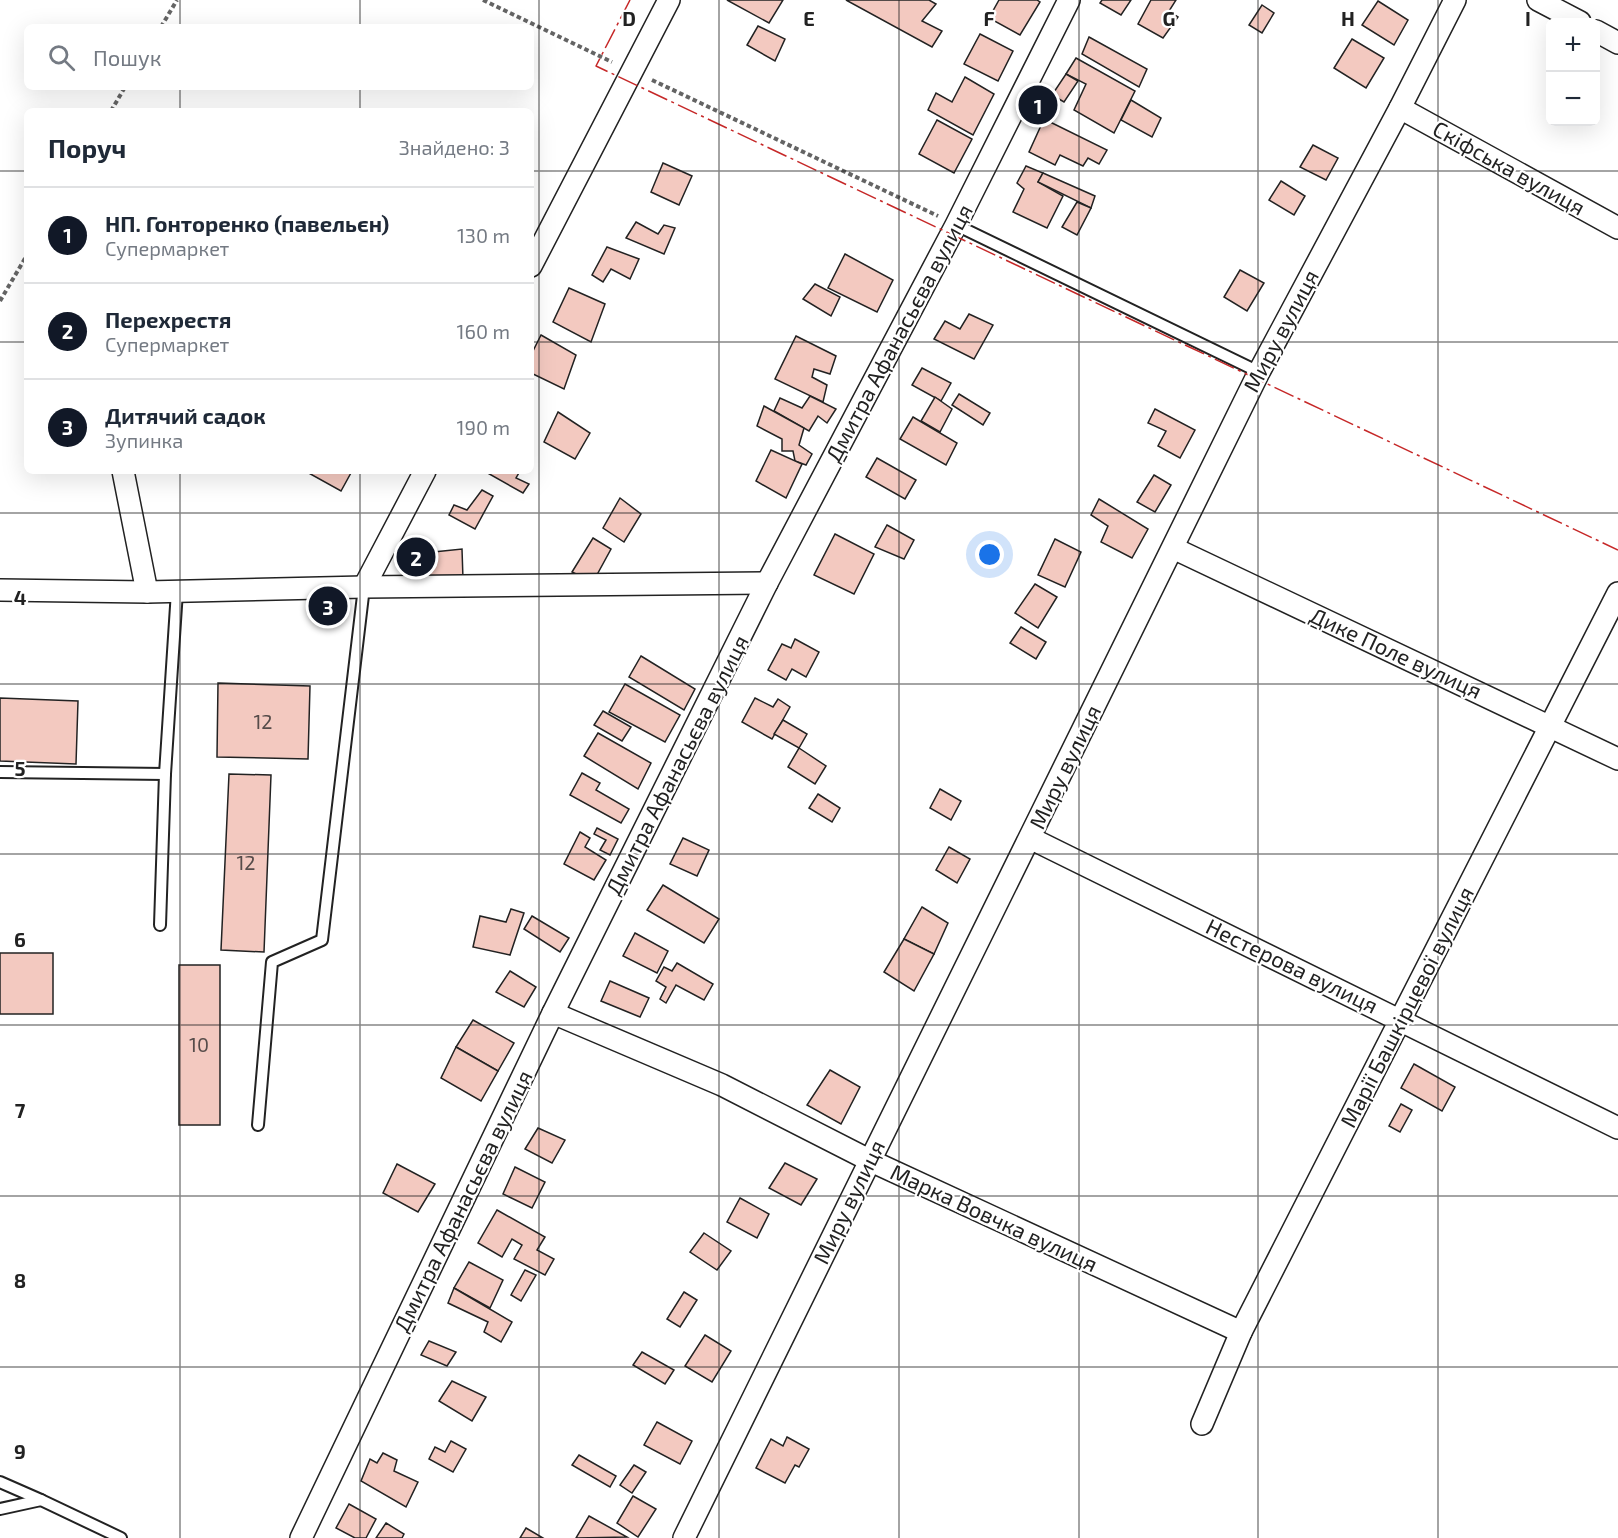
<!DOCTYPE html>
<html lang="uk">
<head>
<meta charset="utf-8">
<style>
	body { margin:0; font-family:"Exo 2",sans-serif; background:#f2f2f3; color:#1f2937 }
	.controls { position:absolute; right:18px; top:18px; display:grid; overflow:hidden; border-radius:9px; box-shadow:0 6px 24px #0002 }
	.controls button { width:54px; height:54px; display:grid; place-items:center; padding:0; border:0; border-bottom:2px solid #e0e1e3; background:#fff; color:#1f2937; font:30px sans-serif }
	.you { position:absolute; left:990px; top:555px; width:21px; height:21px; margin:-15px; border:4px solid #fff; border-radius:50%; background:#1a73e8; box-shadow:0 0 0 9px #1a73e833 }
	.badge { display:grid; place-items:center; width:39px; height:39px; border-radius:50%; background:#111827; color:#fff; font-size:20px; font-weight:700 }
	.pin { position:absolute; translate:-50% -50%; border:3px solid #fff; box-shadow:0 2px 6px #0006 }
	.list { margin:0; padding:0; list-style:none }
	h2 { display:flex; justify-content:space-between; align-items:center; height:78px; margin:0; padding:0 24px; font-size:26px }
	h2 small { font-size:20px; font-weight:400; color:#747a83 }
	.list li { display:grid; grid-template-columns:39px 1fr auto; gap:18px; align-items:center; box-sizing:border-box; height:96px; padding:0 24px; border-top:2px solid #e0e1e3 }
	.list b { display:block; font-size:22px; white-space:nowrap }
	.list p { margin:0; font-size:20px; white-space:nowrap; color:#747a83 }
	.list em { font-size:20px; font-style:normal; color:#747a83 }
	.icon { flex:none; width:33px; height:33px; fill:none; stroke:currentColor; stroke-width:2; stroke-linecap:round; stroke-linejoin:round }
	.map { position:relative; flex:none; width:1618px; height:1538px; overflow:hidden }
	.search { position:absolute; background:#fff; box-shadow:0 6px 24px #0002; left:24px; top:24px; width:510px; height:66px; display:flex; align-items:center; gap:15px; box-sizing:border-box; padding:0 21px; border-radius:9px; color:#747a83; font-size:22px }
	.panel { position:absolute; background:#fff; box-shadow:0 6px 24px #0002; left:24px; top:108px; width:510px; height:366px; border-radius:9px }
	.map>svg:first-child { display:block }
	.building { fill:#f3c9c0; stroke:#222; stroke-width:1.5 }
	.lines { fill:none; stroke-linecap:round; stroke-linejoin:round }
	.service-casing { stroke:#222; stroke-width:14 }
	.minor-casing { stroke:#222; stroke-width:24 }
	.path { stroke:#646464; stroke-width:4; stroke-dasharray:4.5 3; stroke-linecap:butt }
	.service { stroke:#fff; stroke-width:10 }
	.minor { stroke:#fff; stroke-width:21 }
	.power { stroke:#c62828; stroke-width:1.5; stroke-dasharray:21 4.5 3 4.5; stroke-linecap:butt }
	.grid { fill:none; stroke:#222; stroke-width:1.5; stroke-opacity:0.55 }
	.labels { text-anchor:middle; stroke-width:4.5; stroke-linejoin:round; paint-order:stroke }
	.number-label { font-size:20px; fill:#564c4a }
	.street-label { font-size:22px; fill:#222; stroke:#fff }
	.grid-label { font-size:20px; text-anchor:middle; font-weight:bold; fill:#222; stroke:#fff; stroke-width:4.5; stroke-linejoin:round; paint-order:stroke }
</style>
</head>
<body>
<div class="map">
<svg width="1618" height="1538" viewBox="0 0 1618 1538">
	<rect width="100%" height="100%" fill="#fff"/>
	<g class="building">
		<path d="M727 0H783L769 23Z"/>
		<path d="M846 0H929L936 4 922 21 942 31 932 47Z"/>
		<path d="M999 0H1037L1040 2 1020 35 989 18Z"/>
		<path d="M1102 0H1131L1121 15 1100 3Z"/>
		<path d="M1151 0H1176L1169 11 1178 17 1163 38 1138 24Z"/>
		<path d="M1378 1 1408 20 1394 45 1362 25Z"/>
		<path d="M1262 5 1274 13 1262 33 1249 25Z"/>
		<path d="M758 26 785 39 775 61 747 45Z"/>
		<path d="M980 34 1013 51 998 81 964 64Z"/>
		<path d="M1089 37 1147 69 1139 87 1082 54Z"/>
		<path d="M1352 39 1384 58 1366 88 1334 68Z"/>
		<path d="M1076 58 1135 91 1114 133 1074 110 1086 84 1066 74Z"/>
		<path d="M1066 74 1078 81 1064 102 1052 95Z"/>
		<path d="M965 77 994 94 973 135 928 110 936 93 952 102Z"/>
		<path d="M1131 100 1161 118 1152 137 1121 120Z"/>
		<path d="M1044 119 1107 150 1099 164 1088 158 1083 166 1060 155 1055 165 1029 152Z"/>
		<path d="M937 120 972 139 954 173 919 154Z"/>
		<path d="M1313 145 1338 158 1326 180 1300 167Z"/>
		<path d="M663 163 692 176 679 205 651 192Z"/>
		<path d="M1026 166 1043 173 1038 182 1063 196 1047 228 1013 212 1024 189 1017 183Z"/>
		<path d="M1043 173 1095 196 1091 208 1038 182Z"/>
		<path d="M1281 181 1305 196 1294 215 1269 200Z"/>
		<path d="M1077 202 1091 208 1077 235 1062 227Z"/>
		<path d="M636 222 658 234 664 225 675 228 664 254 626 238Z"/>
		<path d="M607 247 639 259 630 279 611 269 603 282 592 275Z"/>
		<path d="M845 254 893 280 877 312 828 288Z"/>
		<path d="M1240 270 1264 283 1247 311 1224 297Z"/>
		<path d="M815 284 840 297 831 316 803 299Z"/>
		<path d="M569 288 605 304 591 342 553 322Z"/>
		<path d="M969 314 993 325 974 359 934 339 945 321 960 329Z"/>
		<path d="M541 335 576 355 564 389 531 373V355Z"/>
		<path d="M796 336 836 356 830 374 814 369 812 377 827 385 823 402 775 379Z"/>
		<path d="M922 368 951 383 941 401 912 385Z"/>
		<path d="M959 394 990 413 983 425 952 405Z"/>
		<path d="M810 396 836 409 827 423 818 416 809 431 774 411 780 398 802 408Z"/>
		<path d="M935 397 952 409 940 432 921 421Z"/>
		<path d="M764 406 804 428 799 445 812 454 806 465 795 461 793 451H782V439L757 426Z"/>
		<path d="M1155 409 1195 430 1180 458 1158 446 1166 431 1148 423Z"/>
		<path d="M558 412 590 433 575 459 544 442Z"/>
		<path d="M913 417 957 443 946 465 900 439Z"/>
		<path d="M771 450 802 464 786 498 756 481Z"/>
		<path d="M877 458 916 480 905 499 866 477Z"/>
		<path d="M305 471H352L341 491Z"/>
		<path d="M484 471H520L516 478 529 484 523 493Z"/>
		<path d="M1154 475 1171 485 1155 512 1137 502Z"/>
		<path d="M482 490 493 496 475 529 449 515 454 505 467 510Z"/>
		<path d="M620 498 641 514 624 542 603 528Z"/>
		<path d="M1099 499 1148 529 1132 558 1101 542 1108 526 1091 515Z"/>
		<path d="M887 525 914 540 904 559 875 547Z"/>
		<path d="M835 534 874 554 854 594 814 575Z"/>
		<path d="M593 538 611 549 593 582 572 572Z"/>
		<path d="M1055 539 1081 552 1065 587 1038 575Z"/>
		<path d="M462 549 463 579 427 581 424 553Z"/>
		<path d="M1035 584 1057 597 1038 628 1015 613Z"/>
		<path d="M1021 627 1046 642 1036 659 1010 643Z"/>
		<path d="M795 639 819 652 806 677 792 669 786 680 768 670 782 644 791 648Z"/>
		<path d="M641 656 695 689 684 710 629 677Z"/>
		<path d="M218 683 310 686 308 759 217 757Z"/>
		<path d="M625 684 680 715 665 742 609 712Z"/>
		<path d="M0 698 78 701 76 764 0 761Z"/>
		<path d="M755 698 773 707 778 699 790 707 772 739 742 722Z"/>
		<path d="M603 711 631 727 622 741 594 725Z"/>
		<path d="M783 720 807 734 799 748 774 734Z"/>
		<path d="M598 733 651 763 638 789 584 756Z"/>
		<path d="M799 748 826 766 815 784 788 767Z"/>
		<path d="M582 773 600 783 596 790 629 809 621 823 570 795Z"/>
		<path d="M229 774 271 775 264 952 221 950Z"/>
		<path d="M940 789 961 801 951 820 930 808Z"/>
		<path d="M818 794 840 808 832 822 809 808Z"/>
		<path d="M597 828 618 839 610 855 600 850 606 840 594 834Z"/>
		<path d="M580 832 590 838 585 847 606 860 594 880 564 864Z"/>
		<path d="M683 838 709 850 697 876 670 864Z"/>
		<path d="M949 847 970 859 957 883 936 870Z"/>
		<path d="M663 885 719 919 704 943 647 910Z"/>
		<path d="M922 907 948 923 934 954 904 939Z"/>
		<path d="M511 909 524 913 510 955 473 947 480 916 506 922Z"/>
		<path d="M532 916 569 938 560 952 524 929Z"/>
		<path d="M635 933 668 951 657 973 623 956Z"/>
		<path d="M904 939 934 954 914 991 884 972Z"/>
		<rect x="0" y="953" width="53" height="61"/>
		<path d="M677 963 713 984 704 1000 676 985 666 1003 660 999 666 987 656 981 664 967 672 971Z"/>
		<rect x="179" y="965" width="41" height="160"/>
		<path d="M510 971 536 987 524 1007 496 992Z"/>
		<path d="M610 981 649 998 640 1017 601 1001Z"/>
		<path d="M473 1020 514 1043 498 1071 456 1047Z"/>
		<path d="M456 1047 498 1071 481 1101 441 1078Z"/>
		<path d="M1414 1064 1455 1087 1442 1111 1401 1088Z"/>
		<path d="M830 1070 860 1087 841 1124 807 1105Z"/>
		<path d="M1401 1104 1412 1110 1400 1132 1389 1126Z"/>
		<path d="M538 1128 565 1140 552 1163 525 1149Z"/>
		<path d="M785 1163 817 1179 801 1205 769 1188Z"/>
		<path d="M397 1164 435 1184 418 1212 383 1193Z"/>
		<path d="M515 1167 545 1182 532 1208 503 1194Z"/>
		<path d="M740 1198 769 1214 757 1238 727 1222Z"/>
		<path d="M497 1210 545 1237 537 1250 554 1259 545 1275 514 1259 522 1245 512 1239 502 1257 478 1243Z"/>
		<path d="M704 1233 731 1251 717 1270 690 1252Z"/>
		<path d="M469 1262 503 1280 490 1308 454 1288Z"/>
		<path d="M525 1270 536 1275 521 1301 511 1295Z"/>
		<path d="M454 1288 512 1322 501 1342 484 1332 488 1322 448 1303Z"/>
		<path d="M684 1292 697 1300 680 1327 667 1319Z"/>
		<path d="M705 1335 731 1351 712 1382 685 1366Z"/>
		<path d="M429 1341 456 1352 447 1366 421 1355Z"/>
		<path d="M642 1352 674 1370 665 1384 633 1365Z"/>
		<path d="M452 1381 486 1397 472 1421 439 1401Z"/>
		<path d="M657 1422 692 1441 680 1464 644 1445Z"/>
		<path d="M787 1437 809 1449 799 1467 795 1465 785 1483 756 1468 771 1439 783 1446Z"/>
		<path d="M451 1441 466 1449 453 1472 429 1459 435 1447 445 1452Z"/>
		<path d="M383 1453 397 1460 394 1471 418 1482 406 1507 361 1481 370 1459 377 1463Z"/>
		<path d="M579 1455 616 1476 610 1487 572 1465Z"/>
		<path d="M634 1465 646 1472 632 1493 620 1485Z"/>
		<path d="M633 1496 656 1509 638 1537 617 1523Z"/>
		<path d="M349 1504 376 1519 366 1538H355L336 1528Z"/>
		<path d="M589 1516 627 1537 576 1538Z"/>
		<path d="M386 1523 404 1534 402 1538H376Z"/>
		<path d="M526 1528 543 1538H520Z"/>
	</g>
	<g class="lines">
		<defs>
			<g id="service">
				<path d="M956 225 1259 372"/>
				<path d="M0 772 165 774 177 591"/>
				<path d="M160 925 165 774"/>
				<path d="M258 1125 272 962 322 940 364 587"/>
				<path d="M0 1482 41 1500"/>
				<path d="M0 1509 41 1500 121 1538"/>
			</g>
			<g id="minor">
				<path d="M1538 0 1580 22"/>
				<path d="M1596 31 1618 43"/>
				<path d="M1400 108 1618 228"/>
				<path d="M531 266 669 0"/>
				<path d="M123 471 147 592"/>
				<path d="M1173 548 1618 759"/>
				<path d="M364 587 425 471"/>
				<path d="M0 590 147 592 364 587 767 583"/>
				<path d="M1030 838 1618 1128"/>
				<path d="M553 1013 722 1085 869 1160 1241 1332"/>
				<path d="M1202 1424 1241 1332 1618 593"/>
				<path d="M301 1538 553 1013 767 583 956 225 1069 0"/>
				<path d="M684 1538 1259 372 1400 108 1455 0"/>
			</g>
		</defs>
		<use href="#service" class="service-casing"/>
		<use href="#minor" class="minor-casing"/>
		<g class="path">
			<path d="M483 0 612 62"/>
			<path d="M161 27 177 0"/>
			<path d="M652 80 938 216"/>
			<path d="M111 111 125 87"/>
			<path d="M0 301 27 255"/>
		</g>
		<use href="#service" class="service"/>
		<use href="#minor" class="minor"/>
		<path class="power" d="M630 0 596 66 1618 550"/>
	</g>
	<path class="grid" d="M180 0V27M360 0V27M539 0V1538M719 0V1538M899 0V1538M1079 0V1538M1258 0V1538M1438 0V1538M180 87V111M360 87V111M0 171H27M531 171H1618M0 342H27M531 342H1618M180 471V1538M360 471V1538M0 513H1618M0 684H1618M0 854H1618M0 1025H1618M0 1196H1618M0 1367H1618"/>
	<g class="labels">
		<g class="number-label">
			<text x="263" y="729">12</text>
			<text x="246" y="870">12</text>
			<text x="199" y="1052">10</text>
		</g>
		<g class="street-label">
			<text transform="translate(1509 168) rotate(29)" y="8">Скіфська вулиця</text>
			<text transform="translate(1281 331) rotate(-62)" y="8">Миру вулиця</text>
			<text transform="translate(899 333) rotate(-62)" y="8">Дмитра Афанасьєва вулиця</text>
			<text transform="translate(1396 653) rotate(25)" y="8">Дике Поле вулиця</text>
			<text transform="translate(677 765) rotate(-63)" y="8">Дмитра Афанасьєва вулиця</text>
			<text transform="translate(1065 767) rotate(-64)" y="8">Миру вулиця</text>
			<text transform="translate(1292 966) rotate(26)" y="8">Нестерова вулиця</text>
			<text transform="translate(1407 1007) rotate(-63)" y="8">Марії Башкірцевої вулиця</text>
			<text transform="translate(463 1201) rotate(-64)" y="8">Дмитра Афанасьєва вулиця</text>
			<text transform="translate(849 1202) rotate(-64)" y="8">Миру вулиця</text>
			<text transform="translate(994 1218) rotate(25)" y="8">Марка Вовчка вулиця</text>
		</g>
	</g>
	<g class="grid-label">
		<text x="629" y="26">D</text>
		<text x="809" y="26">E</text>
		<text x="989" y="26">F</text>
		<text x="1169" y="26">G</text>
		<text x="1348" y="26">H</text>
		<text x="1528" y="26">I</text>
		<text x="20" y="605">4</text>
		<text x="20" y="776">5</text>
		<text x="20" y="947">6</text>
		<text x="20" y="1118">7</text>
		<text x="20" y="1288">8</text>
		<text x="20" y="1459">9</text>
	</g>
</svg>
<div class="controls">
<button>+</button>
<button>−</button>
</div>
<div class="you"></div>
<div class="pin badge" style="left:1038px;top:105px">1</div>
<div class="pin badge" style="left:416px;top:557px">2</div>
<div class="pin badge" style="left:328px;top:606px">3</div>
<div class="search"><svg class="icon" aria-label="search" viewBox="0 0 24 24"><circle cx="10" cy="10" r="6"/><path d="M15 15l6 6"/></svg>Пошук</div>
<section class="panel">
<h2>Поруч<small>Знайдено: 3</small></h2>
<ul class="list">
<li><span class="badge">1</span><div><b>НП. Гонторенко (павельєн)</b><p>Супермаркет</p></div><em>130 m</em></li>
<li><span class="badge">2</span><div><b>Перехрестя</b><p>Супермаркет</p></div><em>160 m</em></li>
<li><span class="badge">3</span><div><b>Дитячий садок</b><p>Зупинка</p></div><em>190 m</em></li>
</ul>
</section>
</div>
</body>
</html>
